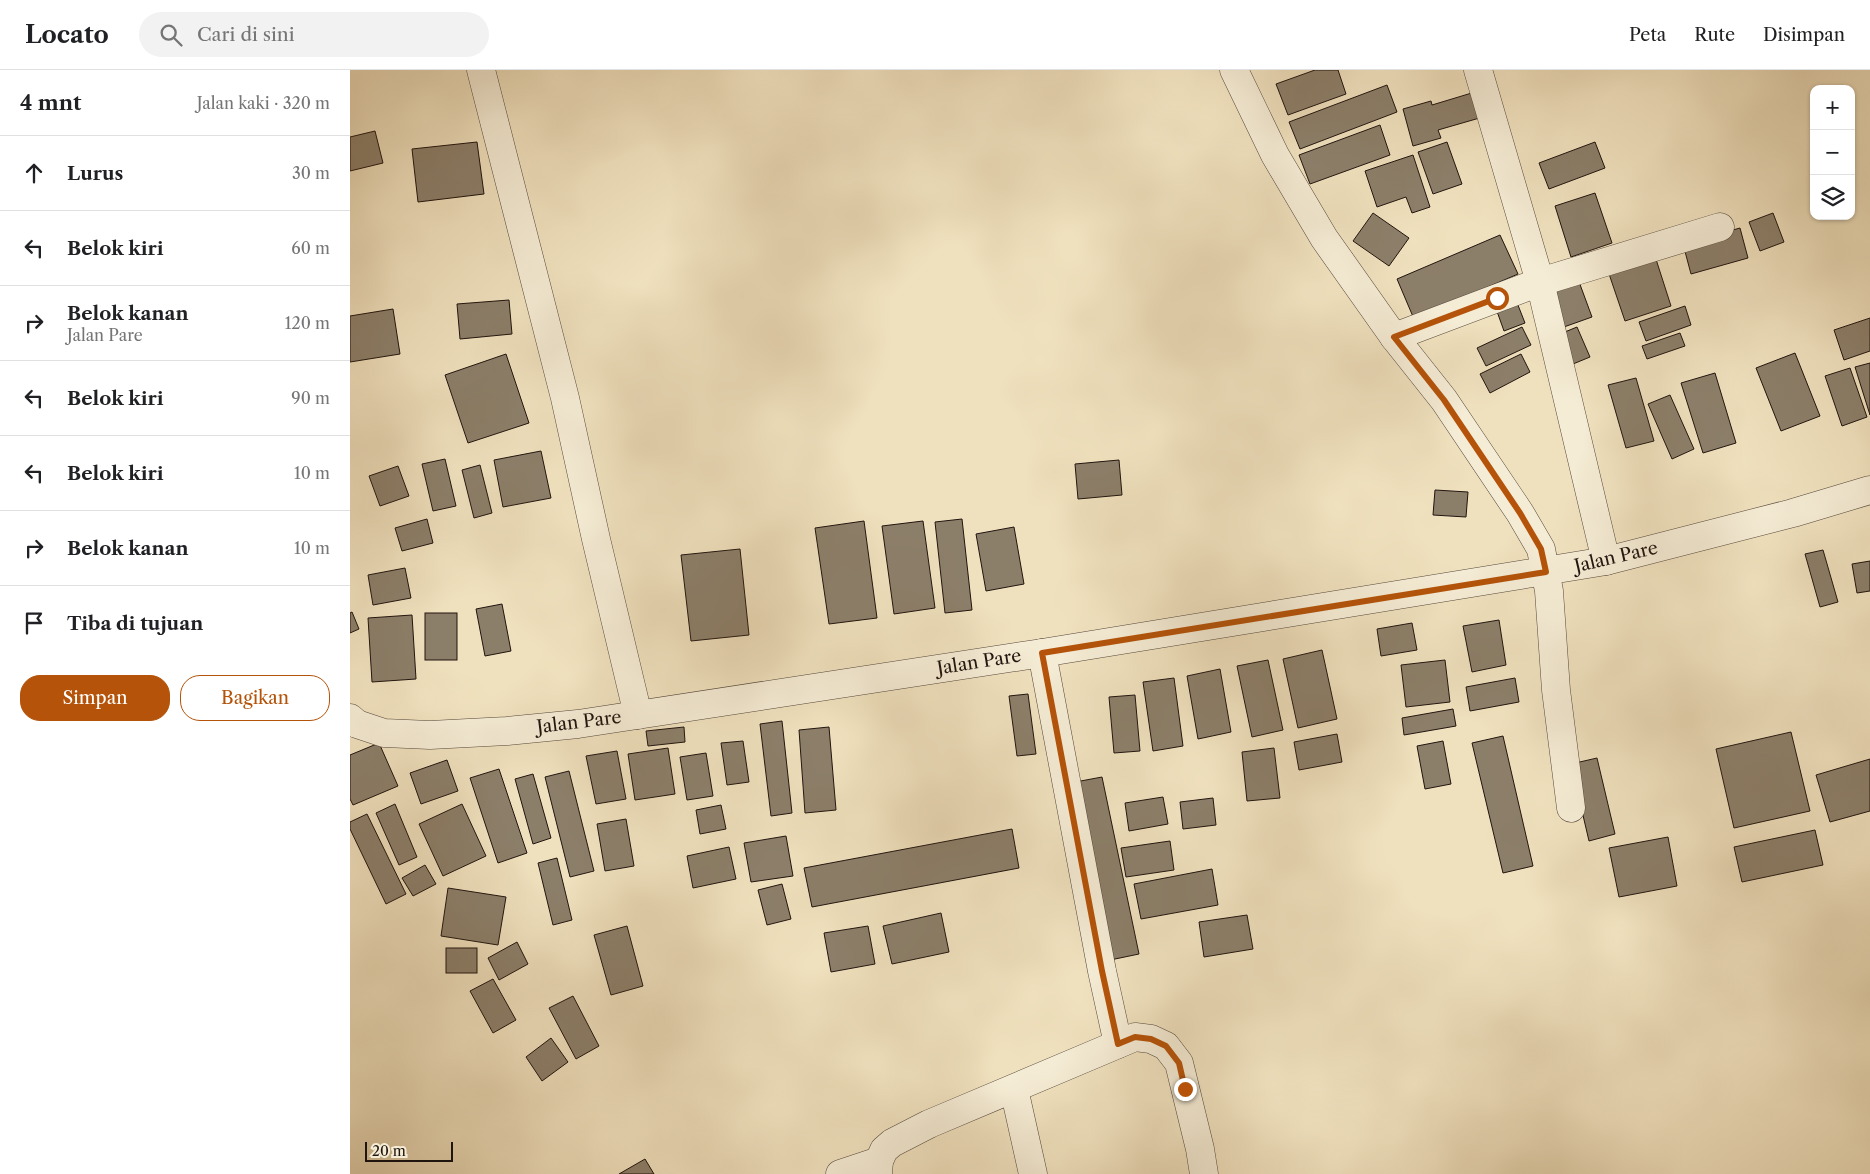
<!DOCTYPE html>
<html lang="id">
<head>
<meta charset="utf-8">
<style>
	body { margin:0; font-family:"Libre Caslon Text",serif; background:#f2f2f2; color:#202124 }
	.controls { position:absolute; right:15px; top:15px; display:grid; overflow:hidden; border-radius:10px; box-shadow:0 1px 4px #0004 }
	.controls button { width:45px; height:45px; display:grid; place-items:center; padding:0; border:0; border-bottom:1px solid #e0e0e0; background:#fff; color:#202124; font:25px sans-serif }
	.scale { position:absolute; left:15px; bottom:12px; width:88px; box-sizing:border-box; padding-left:5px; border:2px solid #20140f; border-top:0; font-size:14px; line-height:18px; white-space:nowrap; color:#20140f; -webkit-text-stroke:4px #f5ecd5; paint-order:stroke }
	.stop { position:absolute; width:15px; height:15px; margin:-11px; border:4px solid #b45309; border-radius:50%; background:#fff }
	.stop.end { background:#b45309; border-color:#fff; box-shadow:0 1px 5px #0008 }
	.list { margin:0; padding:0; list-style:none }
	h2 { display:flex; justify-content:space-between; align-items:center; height:65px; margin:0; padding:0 20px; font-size:21px }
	h2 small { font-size:16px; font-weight:400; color:#757577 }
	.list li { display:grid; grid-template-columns:32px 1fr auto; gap:15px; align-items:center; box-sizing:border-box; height:75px; padding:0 20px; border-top:1px solid #e0e0e0 }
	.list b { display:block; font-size:19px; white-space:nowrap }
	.list p { margin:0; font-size:16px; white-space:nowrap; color:#757577 }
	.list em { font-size:16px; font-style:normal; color:#757577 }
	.actions { display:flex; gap:10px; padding:15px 20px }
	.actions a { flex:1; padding:11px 0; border:1px solid #b45309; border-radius:20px; text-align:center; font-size:18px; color:#b45309 }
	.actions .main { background:#b45309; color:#fff }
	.icon { flex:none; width:28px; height:28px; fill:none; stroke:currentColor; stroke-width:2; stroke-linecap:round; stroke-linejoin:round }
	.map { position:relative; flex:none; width:1520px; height:1104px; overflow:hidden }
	header { display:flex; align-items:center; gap:30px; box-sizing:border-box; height:70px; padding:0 25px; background:#fff; border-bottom:1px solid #e0e0e0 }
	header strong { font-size:24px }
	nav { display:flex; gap:28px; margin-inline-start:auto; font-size:18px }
	.search { width:350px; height:45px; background:#f2f2f2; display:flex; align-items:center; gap:12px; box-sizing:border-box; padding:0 18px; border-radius:28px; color:#757577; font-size:19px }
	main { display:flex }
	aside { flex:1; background:#fff }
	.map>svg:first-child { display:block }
	.building { fill:#8c7f6a; stroke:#20140f }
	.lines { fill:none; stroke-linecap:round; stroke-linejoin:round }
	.street-casing { stroke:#54473b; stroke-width:29 }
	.street { stroke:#f5ecd5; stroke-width:28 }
	.route { stroke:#b45309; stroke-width:6 }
	.labels { text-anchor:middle; stroke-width:4; stroke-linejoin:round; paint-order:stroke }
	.street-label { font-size:18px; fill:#20140f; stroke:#f5ecd5 }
</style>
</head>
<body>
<header>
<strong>Locato</strong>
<div class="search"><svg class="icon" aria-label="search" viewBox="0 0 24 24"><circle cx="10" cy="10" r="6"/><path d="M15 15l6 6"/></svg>Cari di sini</div>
<nav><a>Peta</a><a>Rute</a><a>Disimpan</a></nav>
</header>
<main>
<aside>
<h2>4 mnt<small>Jalan kaki · 320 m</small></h2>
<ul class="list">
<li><svg class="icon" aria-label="ahead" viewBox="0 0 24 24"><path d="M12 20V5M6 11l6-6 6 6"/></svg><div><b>Lurus</b></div><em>30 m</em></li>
<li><svg class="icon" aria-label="left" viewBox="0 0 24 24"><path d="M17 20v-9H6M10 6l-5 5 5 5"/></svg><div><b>Belok kiri</b></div><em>60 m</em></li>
<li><svg class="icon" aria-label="right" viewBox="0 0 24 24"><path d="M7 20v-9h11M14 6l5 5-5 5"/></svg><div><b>Belok kanan</b><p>Jalan Pare</p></div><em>120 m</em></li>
<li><svg class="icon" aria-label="left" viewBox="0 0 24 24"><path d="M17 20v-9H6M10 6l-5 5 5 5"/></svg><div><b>Belok kiri</b></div><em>90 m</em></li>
<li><svg class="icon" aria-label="left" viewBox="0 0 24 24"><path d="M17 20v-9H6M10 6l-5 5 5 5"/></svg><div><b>Belok kiri</b></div><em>10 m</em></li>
<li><svg class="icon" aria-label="right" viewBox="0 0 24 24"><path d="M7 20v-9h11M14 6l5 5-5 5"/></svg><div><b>Belok kanan</b></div><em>10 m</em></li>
<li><svg class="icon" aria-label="arrive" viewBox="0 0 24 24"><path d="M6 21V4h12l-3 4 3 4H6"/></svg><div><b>Tiba di tujuan</b></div></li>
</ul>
<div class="actions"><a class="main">Simpan</a><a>Bagikan</a></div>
</aside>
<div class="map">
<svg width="1520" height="1104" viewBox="0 0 1520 1104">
	<rect width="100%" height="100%" fill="#f0e1be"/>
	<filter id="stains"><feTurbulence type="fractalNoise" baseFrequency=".004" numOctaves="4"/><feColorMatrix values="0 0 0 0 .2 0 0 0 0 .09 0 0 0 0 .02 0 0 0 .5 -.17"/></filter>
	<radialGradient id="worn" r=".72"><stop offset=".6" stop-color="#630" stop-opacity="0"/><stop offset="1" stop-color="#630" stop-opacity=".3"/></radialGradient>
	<g class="building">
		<path d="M965 0H988L996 24 938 45 926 14Z"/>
		<path d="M1037 15 1047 42 950 79 939 52Z"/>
		<path d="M1125 22 1133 47 1088 60 1091 68 1063 76 1053 39 1081 31 1082 35Z"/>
		<path d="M1030 55 1040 85 960 114 949 85Z"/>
		<path d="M25 61 33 93 0 101V67Z"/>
		<path d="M127 72 134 124 68 132 62 79Z"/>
		<path d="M1097 72 1112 114 1083 124 1068 82Z"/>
		<path d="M1245 72 1255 98 1199 119 1189 93Z"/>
		<path d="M1063 85 1080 137 1062 143 1056 127 1027 137 1015 101Z"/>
		<path d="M1245 123 1262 173 1221 187 1205 136Z"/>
		<path d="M1023 143 1059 168 1039 196 1003 171Z"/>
		<path d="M1423 143 1434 172 1410 181 1399 152Z"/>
		<path d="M1390 158 1398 188 1341 204 1333 174Z"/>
		<path d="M1150 165 1168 204 1064 249 1047 209Z"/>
		<path d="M1304 183 1321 236 1275 251 1257 198Z"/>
		<path d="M1228 209 1242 247 1211 258 1197 220Z"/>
		<path d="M1164 225 1175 253 1154 261 1144 233Z"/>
		<path d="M159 230 162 264 110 269 107 234Z"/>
		<path d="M1335 236 1341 255 1296 271 1289 252Z"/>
		<path d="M43 239 50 284 0 292V246Z"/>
		<path d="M1520 248V281L1494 290 1484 260Z"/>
		<path d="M1172 257 1181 275 1136 296 1127 278Z"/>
		<path d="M1227 257 1240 287 1223 294 1210 264Z"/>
		<path d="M1330 263 1335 276 1297 289 1292 276Z"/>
		<path d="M1445 283 1470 346 1431 361 1406 298Z"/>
		<path d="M156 284 179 353 118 373 95 305Z"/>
		<path d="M1171 284 1180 302 1140 323 1130 304Z"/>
		<path d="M1520 293V345L1505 297Z"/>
		<path d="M1500 298 1517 347 1492 356 1475 306Z"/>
		<path d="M1365 303 1386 373 1353 383 1331 313Z"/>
		<path d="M1286 308 1304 371 1276 378 1258 315Z"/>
		<path d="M1320 325 1344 379 1322 389 1298 334Z"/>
		<path d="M191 381 201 428 153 437 144 390Z"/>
		<path d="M95 389 106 436 83 441 72 394Z"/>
		<path d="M769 390 772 425 728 429 725 394Z"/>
		<path d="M130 395 142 443 124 448 112 400Z"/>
		<path d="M48 396 59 426 30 436 19 406Z"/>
		<path d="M1085 420 1118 422 1116 447 1083 445Z"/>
		<path d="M77 449 83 473 52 481 45 458Z"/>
		<path d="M612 449 622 540 595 543 585 452Z"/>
		<path d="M514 451 527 548 479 554 465 458Z"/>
		<path d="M573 451 585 538 544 544 532 456Z"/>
		<path d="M664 457 674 514 636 521 626 464Z"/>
		<path d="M390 479 399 565 341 571 331 485Z"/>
		<path d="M1473 480 1488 532 1470 537 1455 484Z"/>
		<path d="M1520 491V521L1507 523 1502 494Z"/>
		<path d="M55 498 61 528 23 535 18 505Z"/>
		<path d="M152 534 161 581 135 586 126 539Z"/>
		<path d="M2 542 9 559 0 563V543Z"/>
		<rect x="75" y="543" width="32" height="47"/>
		<path d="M62 545 66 609 22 612 18 548Z"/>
		<path d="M1149 550 1156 595 1122 602 1113 556Z"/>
		<path d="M1062 553 1067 580 1031 586 1027 559Z"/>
		<path d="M972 580 987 649 948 658 933 589Z"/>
		<path d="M918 590 933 660 902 667 887 596Z"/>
		<path d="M1095 590 1100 632 1056 637 1051 595Z"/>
		<path d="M870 599 881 662 848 669 837 606Z"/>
		<path d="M824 608 833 676 803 681 793 612Z"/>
		<path d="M1165 608 1169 632 1120 641 1116 617Z"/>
		<path d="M678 624 686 684 667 686 659 626Z"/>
		<path d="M785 625 790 681 764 683 759 627Z"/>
		<path d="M1103 639 1106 656 1054 665 1052 648Z"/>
		<path d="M432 651 442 743 421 746 410 654Z"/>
		<path d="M334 657 335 672 298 676 296 661Z"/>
		<path d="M479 657 486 740 455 743 449 660Z"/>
		<path d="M1441 662 1460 741 1384 758 1366 679Z"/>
		<path d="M987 664 992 692 949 700 944 672Z"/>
		<path d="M1153 666 1183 796 1153 803 1122 673Z"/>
		<path d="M393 671 399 712 377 715 371 673Z"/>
		<path d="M1093 671 1101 714 1075 719 1067 676Z"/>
		<path d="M29 673 48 716 3 735 0 729V685Z"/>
		<path d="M318 678 325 724 285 730 278 684Z"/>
		<path d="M924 678 930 728 897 731 892 682Z"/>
		<path d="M267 681 276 729 246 734 236 686Z"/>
		<path d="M356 683 363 726 337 730 330 687Z"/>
		<path d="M1247 688 1265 764 1239 771 1221 694Z"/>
		<path d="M1520 689V741L1480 752 1466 705Z"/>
		<path d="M97 690 108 721 71 734 60 703Z"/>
		<path d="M149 699 177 783 148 793 120 708Z"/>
		<path d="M219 701 244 801 220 807 195 707Z"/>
		<path d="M183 704 201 768 183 774 165 709Z"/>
		<path d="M752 707 789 884 741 894 704 716Z"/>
		<path d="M813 727 818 754 779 761 775 733Z"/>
		<path d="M863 728 866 755 833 759 830 732Z"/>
		<path d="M45 734 67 787 49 795 26 743Z"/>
		<path d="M112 734 136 786 93 806 69 754Z"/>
		<path d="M371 735 376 759 350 764 346 740Z"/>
		<path d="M17 744 56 824 36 834 0 759V752Z"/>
		<path d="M276 749 284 796 255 801 247 754Z"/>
		<path d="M662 759 669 798 462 837 454 798Z"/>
		<path d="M1465 760 1473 795 1392 812 1384 777Z"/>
		<path d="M436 766 443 806 401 812 394 773Z"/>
		<path d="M1318 767 1327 816 1269 827 1259 778Z"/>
		<path d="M820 771 824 800 776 807 771 778Z"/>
		<path d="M379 777 386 809 343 818 337 786Z"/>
		<path d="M207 788 222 850 203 855 188 793Z"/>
		<path d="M75 795 86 814 63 826 52 808Z"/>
		<path d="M862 799 868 835 791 849 784 814Z"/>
		<path d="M432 814 441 849 417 855 408 820Z"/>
		<path d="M98 818 156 827 148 875 91 866Z"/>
		<path d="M591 843 599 882 542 894 533 856Z"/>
		<path d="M897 845 903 879 854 887 849 852Z"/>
		<path d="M277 856 293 916 261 925 244 865Z"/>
		<path d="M518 856 525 894 481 902 474 863Z"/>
		<path d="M167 872 178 894 149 910 138 888Z"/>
		<rect x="96" y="878" width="31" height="25"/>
		<path d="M143 909 166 950 143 963 120 921Z"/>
		<path d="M223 926 249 976 226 989 199 938Z"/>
		<path d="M201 968 218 992 192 1011 176 987Z"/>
		<path d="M295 1089 304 1104H269Z"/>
	</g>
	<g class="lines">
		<defs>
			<g id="street">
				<path d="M131 0 215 328 246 469 288 645"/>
				<path d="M884 0 925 85 974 168 1044 267 1094 330 1170 443 1191 479 1199 521 1206 620 1221 738"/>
				<path d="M1128 0 1190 212 1256 491"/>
				<path d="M1044 267 1190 212 1370 157"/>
				<path d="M692 583 752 901 768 974"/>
				<path d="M0 648 7 654 34 663 80 665 157 661 228 654 692 583 1256 491 1443 443 1520 420"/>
				<path d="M664 1019 683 1104"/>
				<path d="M490 1104 529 1091"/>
				<path d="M528 1104 529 1091 534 1080 542 1073 579 1054 785 967 801 969 816 976 829 993 850 1079 854 1104"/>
			</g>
		</defs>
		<use href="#street" class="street-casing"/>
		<use href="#street" class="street"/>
	</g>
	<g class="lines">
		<path class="route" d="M835 1019 829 993 816 976 801 969 785 967 768 974 752 901 692 583 1196 502 1191 479 1170 443 1094 330 1044 267 1147 228"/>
	</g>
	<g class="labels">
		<g class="street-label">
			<text transform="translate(1266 487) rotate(-13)" y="6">Jalan Pare</text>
			<text transform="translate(629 592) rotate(-9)" y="6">Jalan Pare</text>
			<text transform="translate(229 652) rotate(-7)" y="6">Jalan Pare</text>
		</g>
	</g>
	<rect width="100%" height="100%" filter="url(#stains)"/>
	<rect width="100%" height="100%" fill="url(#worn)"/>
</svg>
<div class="controls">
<button>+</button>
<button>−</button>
<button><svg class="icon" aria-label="layers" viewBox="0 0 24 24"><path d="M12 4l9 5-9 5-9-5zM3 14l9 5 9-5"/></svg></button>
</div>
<div class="scale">20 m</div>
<div class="stop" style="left:1147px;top:228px"></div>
<div class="stop end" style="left:835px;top:1019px"></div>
</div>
</main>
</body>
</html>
